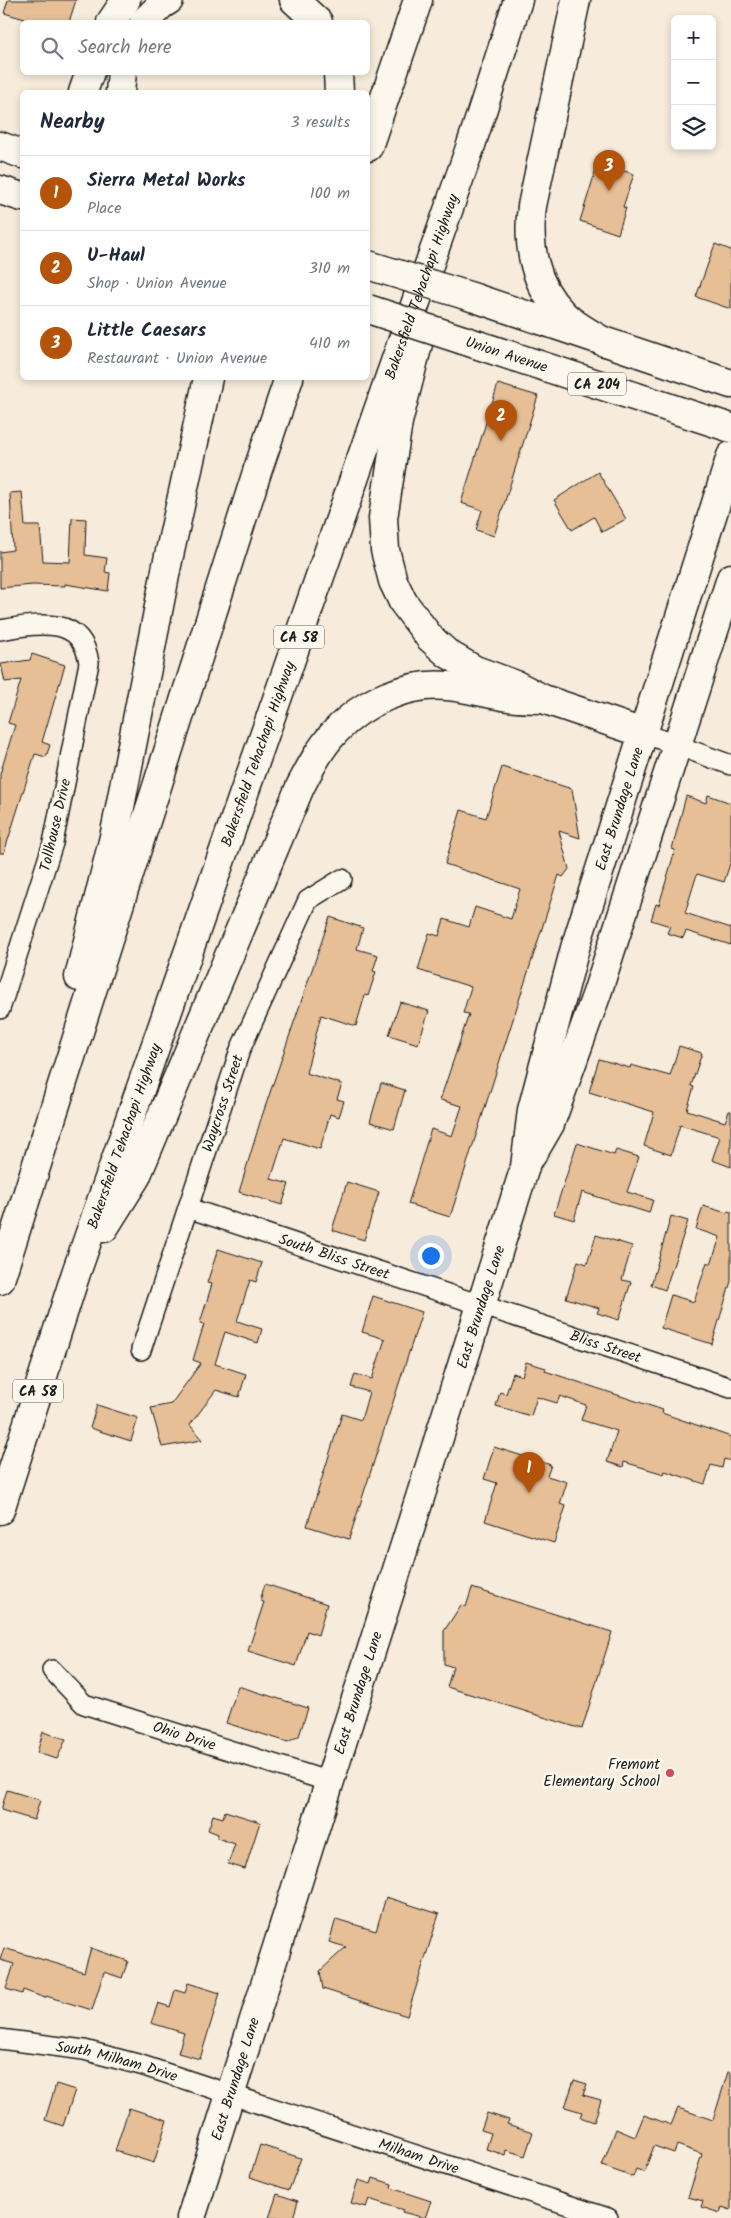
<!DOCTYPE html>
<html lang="en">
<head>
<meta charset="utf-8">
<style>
	body { margin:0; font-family:Kalam,sans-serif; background:#f6f6f7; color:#1f2937 }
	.controls { position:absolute; right:15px; top:15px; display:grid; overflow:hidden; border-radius:8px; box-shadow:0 2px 8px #0003 }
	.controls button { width:45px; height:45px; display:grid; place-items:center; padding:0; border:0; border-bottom:1px solid #e0e1e3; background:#fff; color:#1f2937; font:25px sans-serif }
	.you { position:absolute; left:430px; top:1255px; width:18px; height:18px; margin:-12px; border:4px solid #fff; border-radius:50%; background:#1a73e8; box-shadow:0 0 0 8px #1a73e833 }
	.badge { display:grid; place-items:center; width:32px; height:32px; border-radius:50%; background:#b45309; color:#fff; font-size:16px; font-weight:700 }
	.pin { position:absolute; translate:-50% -41px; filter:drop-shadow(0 1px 2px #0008) }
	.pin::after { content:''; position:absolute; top:26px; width:18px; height:15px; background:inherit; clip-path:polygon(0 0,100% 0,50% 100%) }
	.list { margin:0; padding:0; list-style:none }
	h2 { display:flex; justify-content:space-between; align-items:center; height:65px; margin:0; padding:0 20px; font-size:21px }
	h2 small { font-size:16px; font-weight:400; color:#747a83 }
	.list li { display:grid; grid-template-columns:32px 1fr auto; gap:15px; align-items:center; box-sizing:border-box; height:75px; padding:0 20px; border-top:1px solid #e0e1e3 }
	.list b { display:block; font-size:19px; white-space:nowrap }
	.list p { margin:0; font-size:16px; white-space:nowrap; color:#747a83 }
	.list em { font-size:16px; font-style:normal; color:#747a83 }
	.icon { flex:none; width:28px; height:28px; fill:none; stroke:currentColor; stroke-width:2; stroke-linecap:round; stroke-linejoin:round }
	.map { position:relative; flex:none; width:731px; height:2218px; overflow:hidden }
	.search { position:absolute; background:#fff; box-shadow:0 2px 8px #0003; left:20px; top:20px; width:350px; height:55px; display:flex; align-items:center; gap:12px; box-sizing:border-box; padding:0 18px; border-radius:8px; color:#747a83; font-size:19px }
	.panel { position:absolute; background:#fff; box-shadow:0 2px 8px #0003; left:20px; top:90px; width:350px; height:290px; border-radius:8px }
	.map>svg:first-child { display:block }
	.building { fill:#e6bf97; stroke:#1c1c1c }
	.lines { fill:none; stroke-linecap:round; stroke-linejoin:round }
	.street-casing { stroke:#1c1c1c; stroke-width:22 }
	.secondary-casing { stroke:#1c1c1c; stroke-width:31 }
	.primary-casing { stroke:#1c1c1c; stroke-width:31 }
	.highway-casing { stroke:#1c1c1c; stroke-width:31 }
	.street { stroke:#fbf7ec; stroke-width:19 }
	.secondary { stroke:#fbf7ec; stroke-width:28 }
	.primary { stroke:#fbf7ec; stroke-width:28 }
	.highway { stroke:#fbf7ec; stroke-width:28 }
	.highway-bridge-casing { stroke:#1c1c1c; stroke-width:31; stroke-linecap:butt }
	.highway-bridge { stroke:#fbf7ec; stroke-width:28 }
	.poi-dot { fill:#d1495b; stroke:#fbf7ec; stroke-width:2 }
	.labels { text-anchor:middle; stroke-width:5; stroke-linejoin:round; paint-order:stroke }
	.shield { fill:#fbf7ec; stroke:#5f5e5a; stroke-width:1 }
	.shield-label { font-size:14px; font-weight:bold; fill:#1c1c1c }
	.street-label { font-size:15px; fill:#1c1c1c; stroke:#fbf7ec }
	.poi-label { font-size:15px; fill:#1c1c1c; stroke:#fbf7ec; text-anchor:end }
</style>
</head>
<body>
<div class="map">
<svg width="731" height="2218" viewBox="0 0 731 2218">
	<rect width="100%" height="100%" fill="#f7ecdb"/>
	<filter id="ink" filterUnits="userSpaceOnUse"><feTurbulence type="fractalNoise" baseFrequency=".02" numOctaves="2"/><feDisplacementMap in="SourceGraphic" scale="10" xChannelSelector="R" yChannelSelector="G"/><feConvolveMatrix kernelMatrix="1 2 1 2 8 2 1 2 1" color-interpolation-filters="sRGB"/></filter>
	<g filter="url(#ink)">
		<g class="building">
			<path d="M8 0H76L69 22H35L4 13Z"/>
			<path d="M598 163 634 174 623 207 626 208 618 234 580 221Z"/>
			<path d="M715 244 731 250V309L696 297Z"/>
			<path d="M498 384 538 396 494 536 476 530 482 510 461 503Z"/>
			<path d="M598 472 626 519 602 532 594 517 572 530 554 500Z"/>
			<path d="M22 492 25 526H40L43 561 70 562 72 518 86 519 85 555 107 558 105 572 110 573 108 591 65 584V586L33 585 0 588V552L13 550 10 493Z"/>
			<path d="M32 654 65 665 42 742 50 745 46 757 35 754 4 853H0V774L15 725 8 723 21 680 5 682 1 664 30 660Z"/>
			<path d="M502 767 572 789 580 838 559 831 569 869 563 877 559 875 450 1217 408 1204 431 1129 452 1136 462 1106 440 1100 469 1014 463 1013 471 987 418 970 429 933 439 936 444 919 469 927 475 907 511 919 520 889 445 864 461 810 486 818Z"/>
			<path d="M708 795 731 803V861L724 882 697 874 685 913 731 928V945L686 931 683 938 667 933 670 926 651 920 656 904 659 905 675 850 672 849 686 796 706 803Z"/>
			<path d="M330 917 363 928 357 949 378 955 373 971 376 972 368 996 365 995 356 1026 321 1015 306 1073 342 1084 337 1099 344 1101 339 1117 330 1114 320 1149 284 1138 271 1179 289 1184 282 1205 239 1192 261 1119Z"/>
			<path d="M400 1002 429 1011 418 1044 389 1035Z"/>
			<path d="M679 1046 702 1053 691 1086 694 1087 687 1110 725 1122 729 1111H731V1167L712 1160 720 1137 680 1125 671 1155 644 1146 654 1112 589 1092 599 1059 630 1068 631 1065 670 1076Z"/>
			<path d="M381 1083 405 1090 394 1129 370 1122Z"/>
			<path d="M577 1143 614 1155 616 1150 639 1157 627 1192 653 1200 649 1213 582 1192 574 1220 554 1214Z"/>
			<path d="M347 1182 379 1192 364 1240 332 1230Z"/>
			<path d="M703 1206 727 1213 728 1211 731 1212V1281L712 1344 661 1328 671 1295 694 1302 707 1262 711 1264 720 1237 696 1229Z"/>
			<path d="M671 1216 688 1221 665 1290 651 1285Z"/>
			<path d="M596 1235 632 1246 622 1280 631 1282 619 1320 597 1313 599 1308 566 1298 578 1261 587 1264Z"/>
			<path d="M218 1249 262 1263 256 1282 250 1280 237 1321 262 1329 258 1343 225 1332 215 1364 246 1374 239 1397 216 1390 190 1425 202 1440 162 1447 151 1408 171 1404 201 1363 193 1360 204 1324 200 1323 212 1284 207 1283Z"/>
			<path d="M373 1296 422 1312 349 1539 307 1526 342 1414 361 1420 369 1392 351 1387 355 1374 372 1379 385 1339 362 1332Z"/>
			<path d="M526 1362 546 1368 545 1371 663 1410 662 1413 731 1437V1461L724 1459 722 1468 711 1465 705 1484 665 1471 664 1474 624 1462 623 1467 607 1462 617 1431 581 1420 586 1405 560 1396 557 1403 537 1397 531 1416 496 1406 500 1392 506 1394 513 1373 522 1376Z"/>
			<path d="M97 1405 138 1418 131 1441 90 1428Z"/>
			<path d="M494 1447 551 1465 547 1476 567 1482 560 1504 566 1506 554 1543 485 1521 497 1483 484 1479Z"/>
			<path d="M265 1584 327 1604 318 1635 307 1631 296 1666 248 1651 264 1602 260 1601Z"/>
			<path d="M472 1588 612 1632 582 1729 447 1687 453 1667 444 1664V1631L461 1605 466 1607Z"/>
			<path d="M238 1686 308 1708 299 1736 288 1742 226 1723Z"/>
			<path d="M43 1732 66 1739 57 1759 37 1753Z"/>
			<path d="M7 1790 40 1800 34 1820 1 1810Z"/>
			<path d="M225 1811 260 1822 245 1869 228 1864 235 1844 217 1838 218 1834 208 1830 213 1815 223 1818Z"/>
			<path d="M386 1897 439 1914 407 2016 323 1989 320 1971 346 1947 329 1942 336 1919 376 1931Z"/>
			<path d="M4 1948 84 1972 91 1948 128 1961 122 1978 104 1972 92 2010 46 1996 45 1998 23 1990 22 1994 6 1989 14 1964 0 1960Z"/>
			<path d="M188 1983 220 1993 200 2059 178 2053 184 2033 151 2023 158 2003 170 2007 175 1990 185 1993Z"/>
			<path d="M728 2072H731V2210L722 2207 720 2213 701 2207 703 2201 688 2197 702 2154 677 2145 674 2153 654 2146 644 2172 636 2169 633 2177 602 2166 616 2129 635 2137 644 2115 671 2125 678 2108 713 2120Z"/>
			<path d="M574 2080 587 2084 583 2095 601 2100 594 2122 580 2117 582 2112 565 2107Z"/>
			<path d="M56 2084 75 2090 63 2126 45 2120Z"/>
			<path d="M129 2108 167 2120 154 2163 115 2151Z"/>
			<path d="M487 2113 509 2120 507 2124 533 2132 525 2156 506 2150 505 2155 486 2149 491 2133 481 2130Z"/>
			<path d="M260 2145 301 2158 289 2190 250 2177Z"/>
			<path d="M373 2178 392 2184 391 2188 431 2201 425 2218 402 2212 403 2210 369 2199 366 2207 351 2203 358 2180 371 2184Z"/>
			<path d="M277 2194 298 2201 293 2218H269Z"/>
		</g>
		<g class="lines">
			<defs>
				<g id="street">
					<path d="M0 630C37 624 82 614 89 663L53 843 0 1009"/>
					<path d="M643 733 731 765"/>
					<path id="s1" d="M188 1208 731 1388"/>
					<path id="s2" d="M141 1350 240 1050 308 900 342 879"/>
					<path id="s3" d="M52 1670 84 1704 330 1782"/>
					<path id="s4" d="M0 2039 84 2050 141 2065 608 2218"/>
				</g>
				<g id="secondary">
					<path d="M532 1155 550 1124 597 993 731 578"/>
					<path id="s5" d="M191 2218 525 1167 532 1110 575 948 731 456"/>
				</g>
				<g id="primary">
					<path d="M0 146 22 154"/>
					<path d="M0 190 22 197"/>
				</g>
				<g id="highway">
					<path d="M294 0 318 22"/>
					<path d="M576 0 532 206C527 245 534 285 562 313 573 325 590 333 604 342"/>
					<path d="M111 22 126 0"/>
					<path d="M144 22 161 5 169 0"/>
					<path d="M338 72 339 92"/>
					<path d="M83 92 90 72"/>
					<path d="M120 92 122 72"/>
					<path d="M368 147 418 0"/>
					<path d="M472 297 731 384"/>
					<path id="s6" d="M463 340 731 428"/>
					<path d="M418 344 398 422 383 518 385 550 393 581 403 602 430 638 448 654 475 670 516 685 543 699 643 733"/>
					<path d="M79 977 115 833 167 565 208 378"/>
					<path d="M104 1228 136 1177 300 787C310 768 320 748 335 732 363 702 407 682 448 686 469 688 488 694 508 697 520 699 531 699 543 699"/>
					<path d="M0 1280 257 472 289 378"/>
					<path id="s7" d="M0 1510 76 1273 471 145 518 0"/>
				</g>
			</defs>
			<use href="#street" class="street-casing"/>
			<use href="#secondary" class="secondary-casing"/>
			<use href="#primary" class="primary-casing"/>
			<use href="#highway" class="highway-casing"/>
			<use href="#street" class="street"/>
			<use href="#secondary" class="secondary"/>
			<use href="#primary" class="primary"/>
			<use href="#highway" class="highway"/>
			<defs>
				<g id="highway-bridge">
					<path d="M368 265 472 297"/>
					<path d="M368 309 463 340"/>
				</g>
			</defs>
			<use href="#highway-bridge" class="highway-bridge-casing"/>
			<use href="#highway-bridge" class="highway-bridge"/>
		</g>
	</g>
	<circle class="poi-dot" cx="670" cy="1773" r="5"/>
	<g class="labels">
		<g class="shield">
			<rect x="568" y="372.5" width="58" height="23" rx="4"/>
			<rect x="274" y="625.5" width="50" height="23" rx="4"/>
			<rect x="13" y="1379.5" width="50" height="23" rx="4"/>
		</g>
		<g class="shield-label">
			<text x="597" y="389">CA 204</text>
			<text x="299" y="642">CA 58</text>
			<text x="38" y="1396">CA 58</text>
		</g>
		<g class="street-label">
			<text dy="5" stroke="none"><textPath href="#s7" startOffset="1294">Bakersfield Tehachapi Highway</textPath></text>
			<text dy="5" stroke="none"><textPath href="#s6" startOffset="46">Union Avenue</textPath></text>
			<text dy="5" stroke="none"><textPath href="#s7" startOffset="799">Bakersfield Tehachapi Highway</textPath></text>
			<text dy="5" stroke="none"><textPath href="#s5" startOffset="1474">East Brundage Lane</textPath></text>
			<text transform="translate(55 825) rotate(-77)" y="5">Tollhouse Drive</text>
			<text dy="5" stroke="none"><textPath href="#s2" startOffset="260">Waycross Street</textPath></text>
			<text dy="5" stroke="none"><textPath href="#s7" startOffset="394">Bakersfield Tehachapi Highway</textPath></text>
			<text dy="5" stroke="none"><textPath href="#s1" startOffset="154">South Bliss Street</textPath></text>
			<text dy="5" stroke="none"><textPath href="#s5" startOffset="956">East Brundage Lane</textPath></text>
			<text dy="5" stroke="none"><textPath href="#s1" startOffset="440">Bliss Street</textPath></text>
			<text dy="5" stroke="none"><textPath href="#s5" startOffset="551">East Brundage Lane</textPath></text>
			<text dy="5" stroke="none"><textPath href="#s3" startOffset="152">Ohio Drive</textPath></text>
			<text dy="5" stroke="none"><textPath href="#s4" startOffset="119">South Milham Drive</textPath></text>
			<text dy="5" stroke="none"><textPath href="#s5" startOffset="146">East Brundage Lane</textPath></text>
			<text dy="5" stroke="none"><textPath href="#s4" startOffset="436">Milham Drive</textPath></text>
		</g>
		<g class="poi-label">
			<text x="660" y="1769">Fremont<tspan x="660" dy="17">Elementary School</tspan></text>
		</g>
	</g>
</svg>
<div class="controls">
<button>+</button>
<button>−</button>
<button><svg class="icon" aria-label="layers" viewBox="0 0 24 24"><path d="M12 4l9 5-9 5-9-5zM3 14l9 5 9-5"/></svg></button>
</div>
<div class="you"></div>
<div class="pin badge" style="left:529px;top:1493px">1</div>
<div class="pin badge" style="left:501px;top:441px">2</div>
<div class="pin badge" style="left:609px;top:191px">3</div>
<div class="search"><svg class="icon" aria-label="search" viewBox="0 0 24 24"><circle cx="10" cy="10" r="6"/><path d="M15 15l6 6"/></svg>Search here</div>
<section class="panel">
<h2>Nearby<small>3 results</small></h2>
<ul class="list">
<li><span class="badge">1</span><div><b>Sierra Metal Works</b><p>Place</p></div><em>100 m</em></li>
<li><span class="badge">2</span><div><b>U-Haul</b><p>Shop · Union Avenue</p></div><em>310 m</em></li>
<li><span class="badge">3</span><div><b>Little Caesars</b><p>Restaurant · Union Avenue</p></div><em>410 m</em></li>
</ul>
</section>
</div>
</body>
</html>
